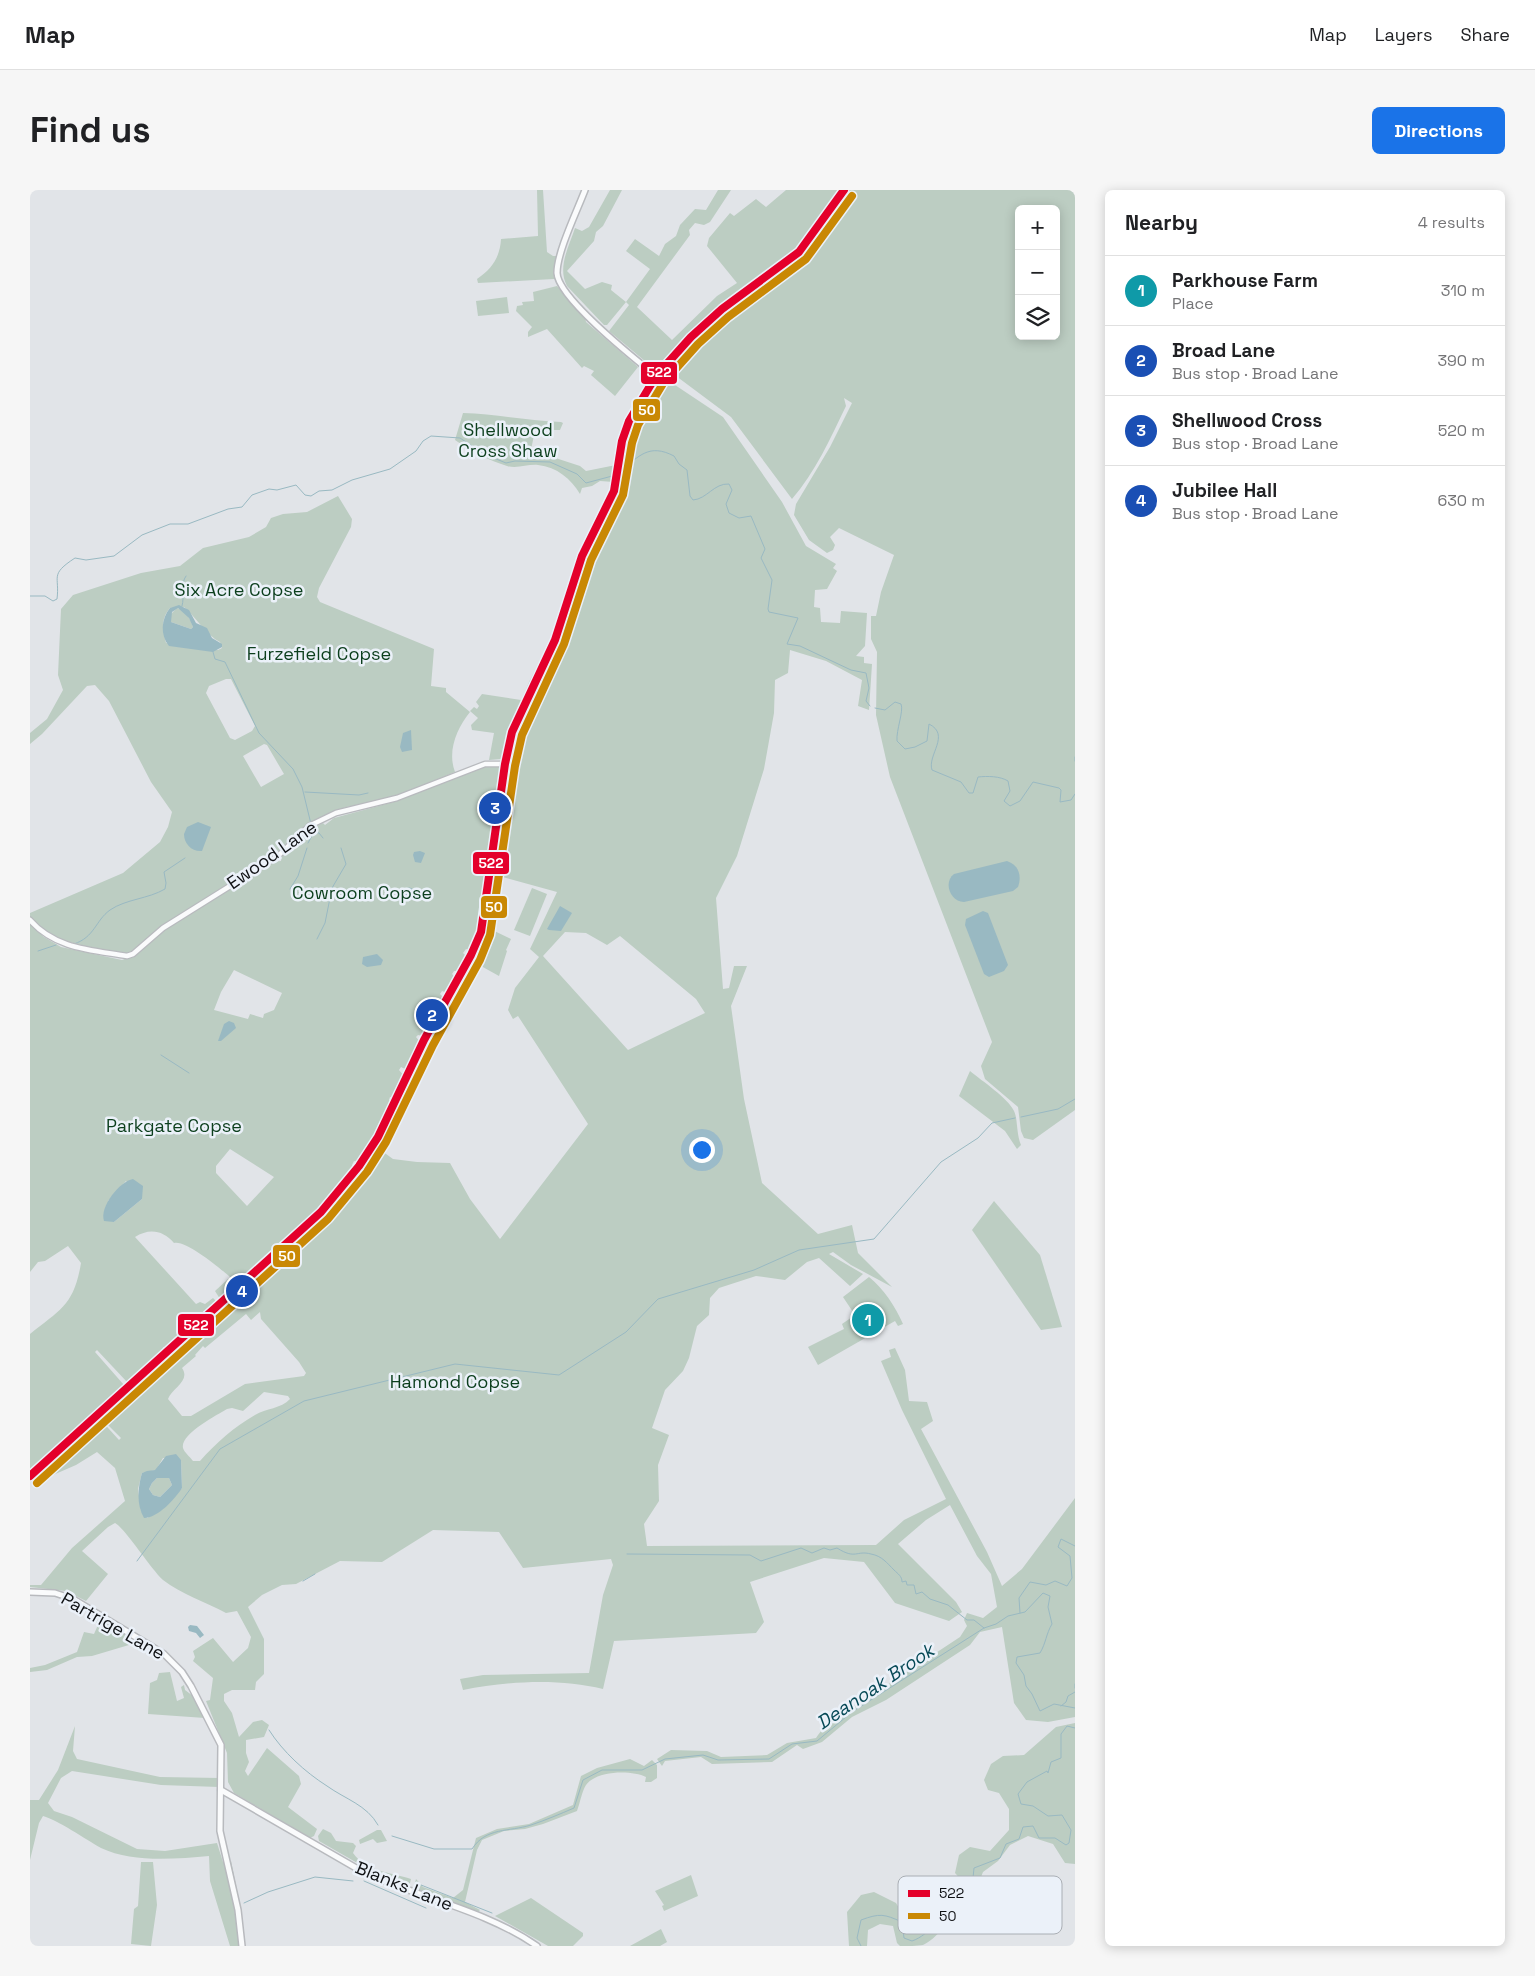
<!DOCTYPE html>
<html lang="en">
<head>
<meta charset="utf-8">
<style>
	body { margin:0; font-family:"Space Grotesk",sans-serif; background:#f6f6f6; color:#202124 }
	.controls { position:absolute; right:15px; top:15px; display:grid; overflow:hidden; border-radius:8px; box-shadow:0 2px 12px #0003 }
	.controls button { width:45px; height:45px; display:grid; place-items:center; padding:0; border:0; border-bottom:1px solid #e0e0e0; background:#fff; color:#202124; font:25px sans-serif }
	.you { position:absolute; left:671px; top:959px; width:18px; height:18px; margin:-12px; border:4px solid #fff; border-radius:50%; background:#1a73e8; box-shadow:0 0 0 8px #1a73e833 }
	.badge { display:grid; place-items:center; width:32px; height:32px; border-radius:50%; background:#1a73e8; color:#fff; font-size:16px; font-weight:700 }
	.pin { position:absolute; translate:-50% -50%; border:2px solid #fff; box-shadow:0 1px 5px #0006 }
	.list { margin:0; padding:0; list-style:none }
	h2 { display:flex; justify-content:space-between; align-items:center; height:65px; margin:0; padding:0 20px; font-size:21px }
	h2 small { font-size:16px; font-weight:400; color:#757577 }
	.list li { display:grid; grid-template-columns:32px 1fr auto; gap:15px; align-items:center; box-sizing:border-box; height:70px; padding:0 20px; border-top:1px solid #e0e0e0 }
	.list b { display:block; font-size:19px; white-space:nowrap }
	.list p { margin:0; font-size:16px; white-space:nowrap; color:#757577 }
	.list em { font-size:16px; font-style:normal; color:#757577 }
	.icon { flex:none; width:28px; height:28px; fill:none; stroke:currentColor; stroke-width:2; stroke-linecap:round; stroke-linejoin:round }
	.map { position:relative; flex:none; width:1045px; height:1756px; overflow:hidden; border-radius:8px }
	header { display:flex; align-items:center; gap:30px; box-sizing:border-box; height:70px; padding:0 25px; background:#fff; border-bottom:1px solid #e0e0e0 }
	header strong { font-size:24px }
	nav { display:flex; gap:28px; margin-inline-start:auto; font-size:18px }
	.intro { display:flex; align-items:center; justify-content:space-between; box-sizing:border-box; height:120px; padding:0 30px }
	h1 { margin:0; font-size:35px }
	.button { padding:12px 22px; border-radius:8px; background:#1a73e8; color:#fff; font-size:18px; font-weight:700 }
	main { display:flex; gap:30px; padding:0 30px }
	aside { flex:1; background:#fff; border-radius:8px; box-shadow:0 2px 12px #0003 }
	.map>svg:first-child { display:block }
	.green { fill:#bccdc2; fill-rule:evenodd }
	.water { fill:#99b9c2; fill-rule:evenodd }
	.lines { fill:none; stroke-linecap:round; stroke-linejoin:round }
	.stream { stroke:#99b9c2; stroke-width:1 }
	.minor-casing { stroke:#b8babe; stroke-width:7 }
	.tertiary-casing { stroke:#b8babe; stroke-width:8 }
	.minor { stroke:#fafbfc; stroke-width:4.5 }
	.tertiary { stroke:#fafbfc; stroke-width:5 }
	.bus-1-casing { stroke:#ebf1f9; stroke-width:11 }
	.bus-2-casing { stroke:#ebf1f9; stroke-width:11 }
	.bus-1 { stroke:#e4002b; stroke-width:8 }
	.bus-2 { stroke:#c98804; stroke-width:8 }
	.labels { text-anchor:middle; stroke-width:5; stroke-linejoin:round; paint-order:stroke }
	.park-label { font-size:18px; fill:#0c3f1d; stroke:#ebf1f9 }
	.street-label { font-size:18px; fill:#0f1114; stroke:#ebf1f9 }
	.water-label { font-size:19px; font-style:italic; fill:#054855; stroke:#ebf1f9 }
	.key { fill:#ebf1f9; stroke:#a9aeb4; stroke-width:1 }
	.key-label { font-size:14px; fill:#0f1114 }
	.line-badge { stroke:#ebf1f9; stroke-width:2 }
	.badge-label { font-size:14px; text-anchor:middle; font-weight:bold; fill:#fff }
</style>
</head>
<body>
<header>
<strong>Map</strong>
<nav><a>Map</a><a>Layers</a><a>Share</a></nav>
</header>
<div class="intro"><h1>Find us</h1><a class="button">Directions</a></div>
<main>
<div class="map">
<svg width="1045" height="1756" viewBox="0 0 1045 1756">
	<rect width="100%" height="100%" fill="#e1e4e8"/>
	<g class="green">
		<path d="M507 0H513L517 62 523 66H527L524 89 448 93 447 89C462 79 470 67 471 49L508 46Z"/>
		<path d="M580 0H592L573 36 566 42 564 51 537 81 555 99 572 92 582 95 581 100 596 112 620 79 596 61 605 49 629 66 635 54 646 46 650 35 665 19 676 20 688 0H701L680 32 674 35 665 33 659 40 660 45 607 117 642 150 687 106 707 93 677 56 679 48 700 23 704 26 726 9 736 17 756 0H811L798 17 803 22 818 0H1045V920L1003 950 994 948 991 941 988 917 955 889 951 876 962 852 959 844 860 587 846 525 847 462 841 449V426H846L851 402 864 365 809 338 800 347 805 355 803 360 797 363 779 350 764 325 766 314 800 257 822 213 814 208 816 216C801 247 785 283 762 309L701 227 642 183 633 181 651 162 647 157 635 170 622 177 579 141 599 115 596 112 577 135H574L537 96C527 78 539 56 545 38L552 41 559 37ZM989 19H1026V146H989Z"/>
		<path d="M527 96 555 127 556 132 608 177 585 206 561 185 564 181 554 176 552 178 517 139 498 147V142L502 137 486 121 487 116 493 115 492 112 504 111 503 102Z"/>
		<path d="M477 107 479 123 448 126 446 111Z"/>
		<path d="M629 189 642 193 693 227 752 312 776 356 806 374 803 378 807 381 797 399 785 400 784 417 790 418 791 432 810 433 811 421 837 423 835 456 826 466 834 467V473L842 474 839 520 828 516 832 490 796 471 760 460 758 483 745 490 744 523 734 579 707 666 686 708 693 799 699 798 704 776H717L701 816 714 909 732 993 788 1044 822 1035 828 1063 862 1097 821 1075 803 1062 799 1064 833 1084 820 1096 789 1068 777 1072 755 1090 726 1086 689 1098 680 1108 679 1125 667 1136 659 1168 653 1181 635 1200 622 1238 639 1245 628 1275 629 1311 614 1334 617 1356 846 1355 874 1330 916 1309 872 1220 851 1171 861 1167 859 1160 865 1158 875 1180 879 1211 897 1212 903 1231 891 1239 957 1362 972 1396 992 1379 1045 1308V1527L1018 1532 996 1530 984 1513 972 1437 950 1442 940 1455 856 1510 822 1527 792 1552 773 1559 767 1555 742 1572 682 1574 671 1567 635 1571 632 1576 627 1569 641 1560 677 1561 691 1567 737 1565 757 1553 786 1548C797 1532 797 1537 810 1528 824 1518 820 1514 839 1507L930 1447 937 1436 934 1430 937 1423 953 1428 967 1417 961 1384 947 1366 920 1315 896 1330 868 1354 926 1412 932 1422 919 1431 865 1413 834 1372 794 1368 720 1392 734 1432 726 1443 584 1451 573 1499C530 1488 477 1491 433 1500L430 1489 453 1485 559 1483 573 1405 583 1375 581 1369 493 1378 469 1342 403 1340 352 1372 310 1371 266 1394 252 1395 232 1405 218 1417 234 1449V1484L226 1492 225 1500H202L194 1504V1511L202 1523 209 1547 223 1532 232 1530 239 1535 234 1547 216 1550V1563L219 1572 215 1581 218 1586 237 1558 269 1586 271 1594 258 1617 287 1639 284 1646 280 1648 204 1603 198 1592 197 1563 176 1511 180 1510 183 1488 163 1471 165 1467 163 1461 183 1448 203 1472 218 1458 221 1447 207 1421 196 1423C176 1412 151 1404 133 1390 121 1379 94 1337 85 1333L78 1337 52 1361 78 1384 56 1411 36 1401 0 1397V1395H11L42 1358 95 1311 85 1278 67 1262 46 1275 23 1285 16 1277 69 1228 89 1250 91 1248 70 1227 105 1199 106 1195 280 1038 312 1005 345 956 363 969 387 972 420 973 440 1009 470 1049 558 934 488 826 483 829 478 820 485 798 509 767 500 759 527 702 465 685 478 593 493 526 532 446 557 366 588 306 597 240 604 224ZM535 742 556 743 577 755 590 746 666 809 675 823 598 860 513 766ZM230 1122 231 1129 269 1172 276 1183 274 1186 215 1194 161 1226H152L138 1209C142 1198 161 1191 152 1178L166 1166 165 1165 173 1156 175 1158 216 1124 221 1130ZM234 1202 258 1206 260 1209C251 1219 236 1218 225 1225 204 1237 186 1253 170 1271H163C160 1267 154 1262 153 1258 150 1244 187 1225 197 1219L202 1218 213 1221ZM133 1268 151 1270 152 1298 130 1321 117 1328 111 1321 108 1299 112 1283 126 1280Z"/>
		<path d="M433 223C466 224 498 231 531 232L533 233 530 240H505L501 260 550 276 556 281 586 275 584 292 570 291 562 296 552 298 550 304C541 289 527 277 508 275 498 274 487 279 477 276 460 271 439 260 425 250Z"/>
		<path d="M308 306 322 329 321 337 289 398 287 407 290 412 404 459 401 496 416 498V502L440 522C427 538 417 561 425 582L385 599 345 613 316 617 279 633 267 642 245 665 133 736 102 762 96 764 66 759 28 749 14 742 0 727V723L93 683 130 652 138 637 142 622 121 592 79 511 65 495 57 496 12 544 0 554V543L17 529 33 500 28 485 31 419 43 405 111 383 150 376 173 358 219 347 236 337 241 328 253 324 277 322ZM154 417C165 426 177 446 190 452L192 458 188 460 136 453C133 440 130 430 140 418ZM196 489H201L225 536 222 541 205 550 200 548 176 503 179 496ZM234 554 237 555 254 584 231 597 213 566Z"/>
		<path d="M147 418C155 420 161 429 163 437L161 439 141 432V424Z"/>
		<path d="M452 504 491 510 474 567 471 569 459 570 464 543 442 540 441 535 448 528 440 521 444 517 447 519 449 516 446 512Z"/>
		<path d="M468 574 471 578 468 597 447 742 440 760 436 759 433 763 437 767 430 781H424L422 784 426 788 417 803 412 801 410 804 414 808 410 815 405 814 403 817 407 821 401 831 396 830 395 832 399 836 393 846 388 845 386 847 390 852 377 880 371 877 369 880 375 887 365 907H360L359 910 363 913 328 972 324 971 322 975 324 978 285 1023 190 1109 185 1101 198 1089H202C193 1080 155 1049 144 1053 133 1040 119 1038 105 1047L166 1114 170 1112 175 1114 183 1108 187 1112 137 1158 133 1157 132 1163 97 1192 67 1160 65 1162 94 1195 0 1282V1144C31 1119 44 1115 51 1073L38 1056 15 1071 8 1072 0 1082V734L14 747 31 757 92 770 107 764 135 740 222 685 226 686C230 677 242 671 251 671 253 656 279 639 293 633L295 635 304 628 367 611 457 576ZM204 780 252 803 244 820 234 824 233 828 220 824 218 829 184 820 191 802ZM200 959 244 987 217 1016 186 983V976ZM96 991 112 1009 84 1032 78 1011Z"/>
		<path d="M502 698 517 704 500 746 484 740Z"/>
		<path d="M456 737 481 749 476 760 477 761 469 786 442 771Z"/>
		<path d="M940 881C952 891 978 908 984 921 988 929 986 943 991 955L987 959 975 941 929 906Z"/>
		<path d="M964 1011 1010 1065 1032 1137 1011 1140 942 1040Z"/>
		<path d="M839 1087C854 1099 865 1116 873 1134L868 1136 865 1131 788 1175 778 1157 814 1139 812 1134 825 1125 813 1107Z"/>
		<path d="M127 1288H139L142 1295 130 1307 123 1305 119 1299 122 1293Z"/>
		<path d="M66 1426 109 1452 62 1466 47 1467 17 1480 0 1482V1478L15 1475 47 1462 54 1442 64 1444 68 1435 64 1431Z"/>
		<path d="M140 1482 147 1511 154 1508 151 1497 154 1495 155 1500 163 1506 175 1528 118 1524 120 1493 127 1490 129 1483Z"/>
		<path d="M1045 1533V1674L1035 1673 1023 1654 998 1646 980 1655 968 1671 953 1682 951 1687 966 1716 956 1741C913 1708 924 1739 893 1755 888 1756 877 1756 870 1756L867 1753 863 1736 850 1734 838 1740 837 1756H819L817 1722 831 1705 844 1702 866 1713 880 1737 886 1736C897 1714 907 1714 929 1712L936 1695 925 1683 929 1665 940 1657 960 1661 979 1640V1619L969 1603 958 1600 954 1590 961 1574 973 1566 994 1565 1026 1537Z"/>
		<path d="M45 1536 43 1561 47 1569 130 1587 190 1588 189 1597 131 1595 42 1581 31 1588 18 1613 24 1621 42 1627 107 1659 135 1661 187 1653 193 1672 201 1671 209 1710 204 1712 211 1756H200L180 1691 179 1666C145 1669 102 1673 71 1658 55 1649 28 1630 13 1626L9 1633 0 1670V1610H9L28 1580Z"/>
		<path d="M600 1569 614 1576 622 1570 627 1575V1588L621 1592H615L616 1587C602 1580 567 1580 556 1595 552 1601 550 1613 547 1621L513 1634 495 1639 474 1641 452 1650 447 1660 435 1712 450 1720 448 1722 386 1699 384 1696 386 1689 393 1697 423 1708 433 1700 446 1648 467 1639 499 1634 543 1615 551 1586 567 1578Z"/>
		<path d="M293 1639 301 1643 306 1651 323 1653 326 1656 323 1663C336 1682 361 1682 381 1689L380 1693 378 1695 343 1682 289 1651 288 1646Z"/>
		<path d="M347 1640H351L357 1651 347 1653 343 1649 330 1654 329 1650Z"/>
		<path d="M111 1672H123L127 1715 121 1756 101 1754 104 1719 108 1716Z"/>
		<path d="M661 1685 668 1706 634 1721 632 1716 634 1715 625 1701Z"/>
		<path d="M501 1708 553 1743V1746L543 1756H518L465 1726Z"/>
		<path d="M631 1739 637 1752 630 1756H600Z"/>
	</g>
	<g class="water">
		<path d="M149 415 159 420 166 433 177 438 182 448 192 454V457L183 462 139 456C130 445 131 429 140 418ZM148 418 159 428 163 437 161 439 141 432 142 422Z"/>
		<path d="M381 540 382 560 372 562 370 557 373 543Z"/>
		<path d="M168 632 181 637 172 661C162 662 154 654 154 644L157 637Z"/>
		<path d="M390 661 395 663 391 673 385 672 383 665 384 662Z"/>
		<path d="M977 671C989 675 992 686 988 697L983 701 934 712C920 712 913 692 924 684Z"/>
		<circle cx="379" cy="703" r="5.5"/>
		<path d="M530 716 542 723 531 741 519 740 517 739Z"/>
		<path d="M953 721 958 723 978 775 974 781 959 787 954 784 935 735 936 729Z"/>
		<path d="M347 764 353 770 351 775 337 777 332 774 333 767Z"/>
		<path d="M199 831 204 833 206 838 191 851H188L194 834Z"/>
		<path d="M103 989 113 996 112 1009 84 1032 74 1031C69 1017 90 991 103 989Z"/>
		<path d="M146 1264 151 1270 152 1298C145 1309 128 1328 114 1328 106 1315 108 1296 112 1283L117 1281 125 1280 136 1266ZM127 1288H139L142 1295 130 1307 123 1305 119 1299 122 1293Z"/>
		<path d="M160 1435 167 1436 174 1445 170 1448 166 1443 159 1441 158 1437Z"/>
	</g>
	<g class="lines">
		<g class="stream">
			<path d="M591 281C609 266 619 253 644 266L649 274 657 280 660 306 663 310C677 309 684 293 699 294L702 300 696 314 699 323 709 328 721 326 735 359 731 368 742 390 738 419 739 422 768 428 757 454 770 456 821 480 836 483 839 498 836 511 840 516"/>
			<path d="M0 406H15L23 411 27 409C30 386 19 385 45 368L56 370 84 366 112 345 140 334H158L198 319 212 317 222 305 239 299 247 300 266 295 275 305 281 306 289 301 302 300 322 290 360 279 386 261 393 251 401 246 430 248 454 264 476 273 485 271 520 272 547 284 556 293 586 285"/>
			<path d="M152 416C155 406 150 394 156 386"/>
			<path d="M183 462 185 469 195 472 229 543 263 579 272 597 281 634"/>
			<path d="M845 518 855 520 865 512 871 514C874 521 866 540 867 551L875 559 885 557 897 551 899 534C921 545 897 565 902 580L931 592 939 603H943L948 587C957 586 970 586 978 591L980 601 974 611 980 616 990 611 1003 592 1029 598 1031 600 1030 612 1041 610 1045 604"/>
			<path d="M1045 567V571"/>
			<path d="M275 602 329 605 338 603"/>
			<path d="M284 642 289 643 293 648"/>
			<path d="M278 653 283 644 282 638"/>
			<path d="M260 699 268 686 277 658"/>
			<path d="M287 749 295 733 302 698 316 674 311 658"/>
			<path d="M44 754C65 747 65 731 80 720 96 709 118 709 135 699L136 693 134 682 155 668"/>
			<path d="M8 761 26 755"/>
			<path d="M131 865 159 883"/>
			<path d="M991 927 1028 919 1045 909"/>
			<path d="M597 1364 720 1365 731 1371 771 1358 782 1363 794 1358 800 1360 807 1358C826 1370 826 1360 841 1364 852 1366 857 1373 864 1380 868 1384 872 1386 872 1392L876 1391 877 1395H884L886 1404 892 1402 900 1409 918 1415 937 1430H944L954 1438"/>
			<path d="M107 1371 190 1259 274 1211 425 1174 529 1185 596 1142 628 1109 724 1080 769 1060 844 1049 911 972 948 948 962 933 985 928"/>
			<path d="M273 1391 285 1384"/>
			<path d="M990 1423 989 1408 1000 1392 1016 1395 1025 1391 1037 1396 1042 1388 1040 1366 1028 1357 1031 1349 1045 1356"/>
			<path d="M1045 1494V1498"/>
			<path d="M1031 1516 1036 1512 1038 1506 1045 1502"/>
			<path d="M239 1540C253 1562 275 1582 297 1596 315 1609 337 1615 348 1635"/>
			<path d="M362 1646 404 1659H442C456 1637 479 1642 501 1635 516 1630 530 1624 544 1618L553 1590 572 1580H612L635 1569 673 1565 688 1570 739 1569 762 1554 787 1551 822 1522 954 1438 966 1434 978 1426 995 1422 1013 1403 1020 1406 1018 1417 1022 1434C1016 1444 1016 1453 1010 1463L987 1467 986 1473 994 1485 996 1496 1002 1504 1010 1521 1024 1514 1045 1518"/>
			<path d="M334 1691 396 1718"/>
			<path d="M391 1695 462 1723"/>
			<path d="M214 1713 238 1702 285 1687 323 1691"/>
			<path d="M831 1756 827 1748 831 1730C850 1723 854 1724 872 1732L874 1748 882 1751C900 1745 911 1723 932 1723 939 1722 948 1726 955 1728L964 1717 953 1694 943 1688 944 1678 970 1668 976 1654 989 1649 993 1637 1003 1636 1009 1648H1025L1036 1655 1039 1653 1041 1640 1032 1625 1018 1626 1003 1616 991 1614 988 1604 997 1592 1017 1581 1018 1583 1021 1572 1031 1568V1544L1037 1536 1045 1538"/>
		</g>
		<defs>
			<path id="minor" d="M0 730C25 759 62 760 97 766L103 764 133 738 248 666 279 636 306 623 367 608 455 574H475"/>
			<g id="tertiary">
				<path d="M555 0C547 21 527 62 527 83 528 108 605 169 626 186"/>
				<path d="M0 1286 291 1022 329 976 348 947 394 850 441 765 451 742 475 574 482 542 503 493 525 450 552 366 584 301 588 286 592 251 599 231 626 186 661 147 692 119 769 62 814 0"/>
				<path d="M0 1402 25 1403 43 1409 134 1464 152 1482 161 1496 191 1555 190 1641 208 1720 212 1756"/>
				<path d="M191 1600 333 1682C390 1708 455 1720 507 1756"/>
			</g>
		</defs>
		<use href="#minor" class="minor-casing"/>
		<use href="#tertiary" class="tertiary-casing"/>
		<use href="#minor" class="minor"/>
		<use href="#tertiary" class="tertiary"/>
		<defs>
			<path id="bus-1" d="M0 1286 291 1022 329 976 348 947 394 850 441 765 451 742 475 574 482 542 525 450 552 366 584 301 592 251 599 231 626 186 661 147 692 119 769 62 814 0"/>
			<path id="bus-2" d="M7 1293 298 1029 337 982 356 952 403 855 450 770 460 745 485 576 492 545 534 454 561 370 593 305 602 253 608 235 634 192 668 154 698 127 776 69 822 6"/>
		</defs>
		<use href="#bus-1" class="bus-1-casing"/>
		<use href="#bus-2" class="bus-2-casing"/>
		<use href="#bus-1" class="bus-1"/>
		<use href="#bus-2" class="bus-2"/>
	</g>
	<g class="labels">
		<g class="park-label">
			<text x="478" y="246">Shellwood<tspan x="478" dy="21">Cross Shaw</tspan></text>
			<text x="209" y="406">Six Acre Copse</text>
			<text x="289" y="470">Furzefield Copse</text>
			<text x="332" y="709">Cowroom Copse</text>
			<text x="144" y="942">Parkgate Copse</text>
			<text x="425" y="1198">Hamond Copse</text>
		</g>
		<g class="street-label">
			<text transform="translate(242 665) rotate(-35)" y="6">Ewood Lane</text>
			<text transform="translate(83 1436) rotate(30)" y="6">Partrige Lane</text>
			<text transform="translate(374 1696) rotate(22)" y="6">Blanks Lane</text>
		</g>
		<g class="water-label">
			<text transform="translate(845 1496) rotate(-34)" y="7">Deanoak Brook</text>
		</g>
	</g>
	<rect x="868" y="1686" width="164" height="58" rx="8" class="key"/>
	<rect x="878" y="1700" width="22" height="7" fill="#e4002b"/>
	<rect x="878" y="1723" width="22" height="6" fill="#c98804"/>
	<g class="key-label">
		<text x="909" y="1708">522</text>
		<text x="909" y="1731">50</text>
	</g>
	<g class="line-badge">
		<rect x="610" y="171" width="38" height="24" rx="5" fill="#e4002b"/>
		<rect x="602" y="208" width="29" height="24" rx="5" fill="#c98804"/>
		<rect x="442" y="661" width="38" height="24" rx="5" fill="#e4002b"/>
		<rect x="450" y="705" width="28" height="24" rx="5" fill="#c98804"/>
		<rect x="242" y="1054" width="29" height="24" rx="5" fill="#c98804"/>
		<rect x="147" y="1123" width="38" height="24" rx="5" fill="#e4002b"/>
	</g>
	<g class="badge-label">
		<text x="629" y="187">522</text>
		<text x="617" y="225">50</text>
		<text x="461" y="678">522</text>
		<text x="464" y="722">50</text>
		<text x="257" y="1071">50</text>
		<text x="166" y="1140">522</text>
	</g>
</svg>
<div class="controls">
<button>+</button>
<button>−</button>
<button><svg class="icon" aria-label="layers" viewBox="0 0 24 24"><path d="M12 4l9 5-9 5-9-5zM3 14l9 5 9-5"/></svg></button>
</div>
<div class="you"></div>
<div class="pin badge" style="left:838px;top:1130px;background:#0f9aa8">1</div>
<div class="pin badge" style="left:402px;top:825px;background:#1a4fb4">2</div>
<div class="pin badge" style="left:465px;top:618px;background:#1a4fb4">3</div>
<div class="pin badge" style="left:212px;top:1101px;background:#1a4fb4">4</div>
</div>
<aside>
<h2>Nearby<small>4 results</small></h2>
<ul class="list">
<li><span class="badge" style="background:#0f9aa8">1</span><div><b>Parkhouse Farm</b><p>Place</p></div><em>310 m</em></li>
<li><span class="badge" style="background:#1a4fb4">2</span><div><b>Broad Lane</b><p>Bus stop · Broad Lane</p></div><em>390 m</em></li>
<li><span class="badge" style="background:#1a4fb4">3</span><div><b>Shellwood Cross</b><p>Bus stop · Broad Lane</p></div><em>520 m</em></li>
<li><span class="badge" style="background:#1a4fb4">4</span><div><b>Jubilee Hall</b><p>Bus stop · Broad Lane</p></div><em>630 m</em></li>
</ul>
</aside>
</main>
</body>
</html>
